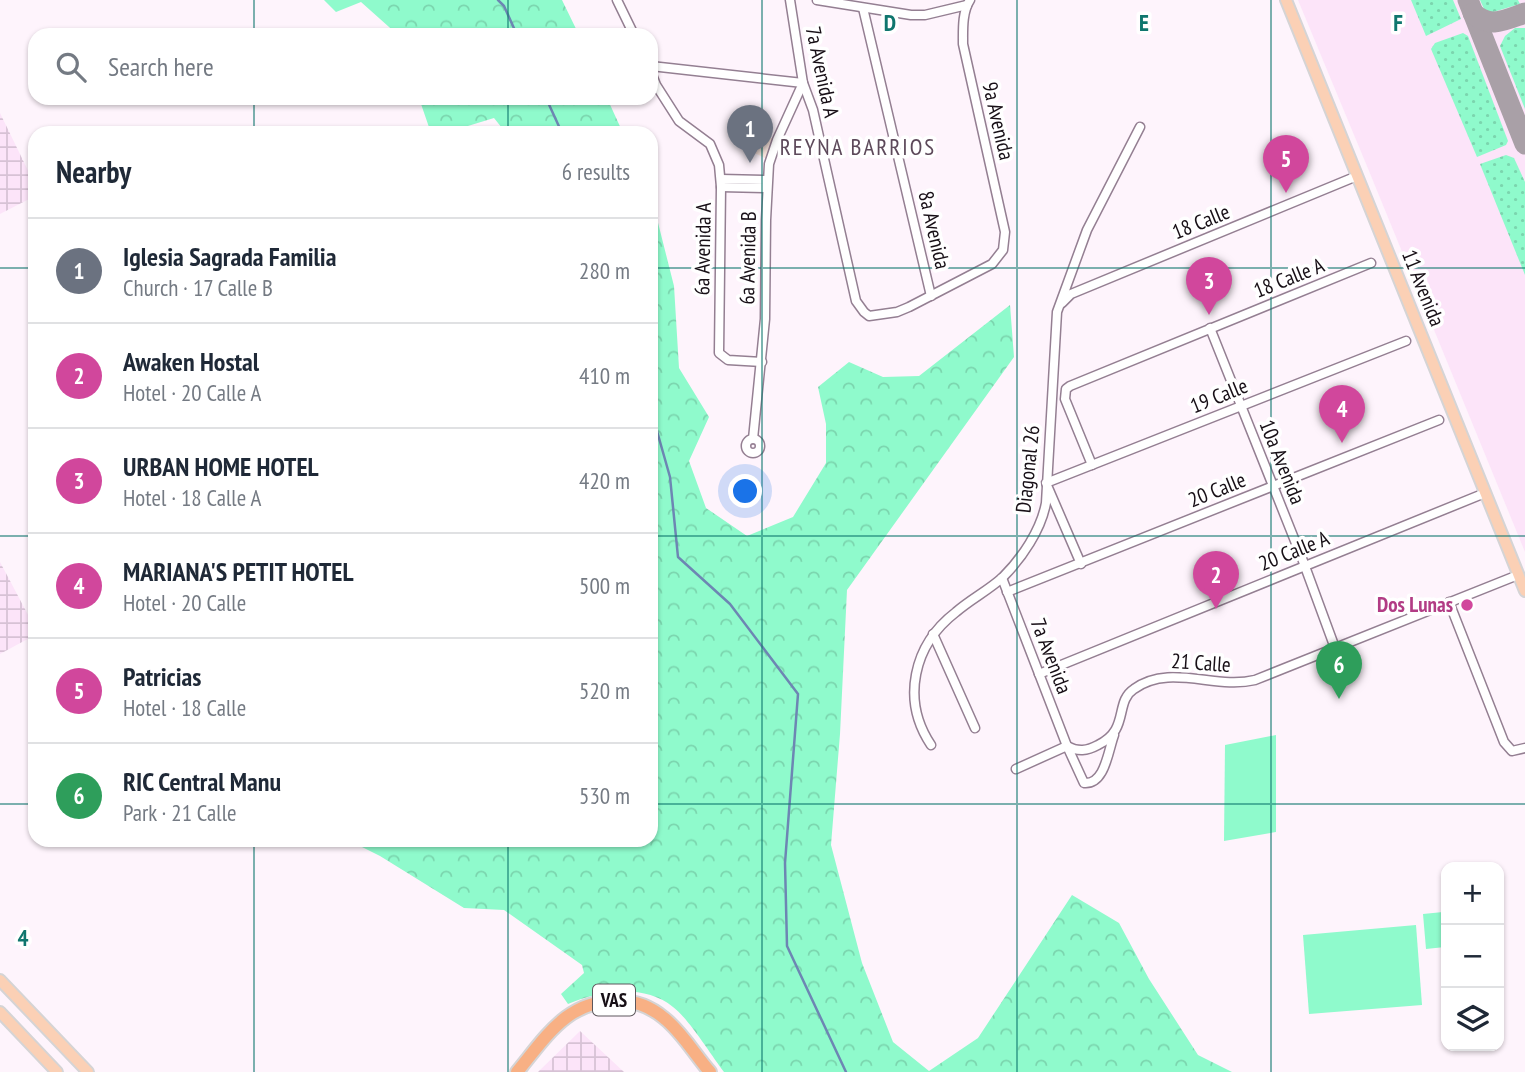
<!DOCTYPE html>
<html lang="en">
<head>
<meta charset="utf-8">
<style>
	body { margin:0; font-family:"PT Sans Narrow",sans-serif; background:#f2f2f3; color:#1f2937 }
	.controls { position:absolute; right:21px; bottom:21px; display:grid; overflow:hidden; border-radius:14px; box-shadow:0 2px 5px #0004 }
	.controls button { width:63px; height:63px; display:grid; place-items:center; padding:0; border:0; border-bottom:2px solid #e0e1e3; background:#fff; color:#1f2937; font:35px sans-serif }
	.you { position:absolute; left:746px; top:492px; width:24px; height:24px; margin:-18px; border:5px solid #fff; border-radius:50%; background:#1a73e8; box-shadow:0 0 0 10px #1a73e833 }
	.badge { display:grid; place-items:center; width:46px; height:46px; border-radius:50%; background:#db2777; color:#fff; font-size:23px; font-weight:700 }
	.pin { position:absolute; translate:-50% -58px; filter:drop-shadow(0 2px 4px #0008) }
	.pin::after { content:''; position:absolute; top:37px; width:24px; height:21px; background:inherit; clip-path:polygon(0 0,100% 0,50% 100%) }
	.list { margin:0; padding:0; list-style:none }
	h2 { display:flex; justify-content:space-between; align-items:center; height:91px; margin:0; padding:0 28px; font-size:30px }
	h2 small { font-size:23px; font-weight:400; color:#747a83 }
	.list li { display:grid; grid-template-columns:46px 1fr auto; gap:21px; align-items:center; box-sizing:border-box; height:105px; padding:0 28px; border-top:2px solid #e0e1e3 }
	.list b { display:block; font-size:26px; white-space:nowrap }
	.list p { margin:0; font-size:23px; white-space:nowrap; color:#747a83 }
	.list em { font-size:23px; font-style:normal; color:#747a83 }
	.icon { flex:none; width:38px; height:38px; fill:none; stroke:currentColor; stroke-width:2; stroke-linecap:round; stroke-linejoin:round }
	.map { position:relative; flex:none; width:1525px; height:1072px; overflow:hidden }
	.search { position:absolute; background:#fff; box-shadow:0 2px 5px #0004; left:28px; top:28px; width:630px; height:77px; display:flex; align-items:center; gap:18px; box-sizing:border-box; padding:0 24px; border-radius:21px; color:#747a83; font-size:26px }
	.panel { position:absolute; background:#fff; box-shadow:0 2px 5px #0004; left:28px; top:126px; width:630px; height:721px; border-radius:21px }
	.map>svg:first-child { display:block }
	.built { fill:#fce4f9 }
	.industrial { fill:url(#industrial-grid) }
	.education { fill:#fde9e2 }
	.green { fill:url(#green-dots) }
	.forest { fill:url(#forest-crowns) }
	.pitch { fill:#8ffacc }
	.lines { fill:none; stroke-linecap:round; stroke-linejoin:round }
	.stream { stroke:#6d86b3; stroke-width:2.5 }
	.taxiway { stroke:#a9a0a7; stroke-width:21 }
	.minor-casing { stroke:#947f92; stroke-width:11 }
	.major-casing { stroke:#d5d4d5; stroke-width:14 }
	.highway-casing { stroke:#d5d4d5; stroke-width:16 }
	.minor { stroke:#fff; stroke-width:8 }
	.major { stroke:#fbd0b5; stroke-width:10 }
	.highway { stroke:#f8b084; stroke-width:12 }
	.grid { fill:none; stroke:#0f766e; stroke-width:2; stroke-opacity:0.55 }
	.hotel-dot { fill:#d1479c; stroke:#fff; stroke-width:2.5 }
	.labels { text-anchor:middle; stroke-width:7; stroke-linejoin:round; paint-order:stroke }
	.shield { fill:#fff; stroke:#5d575c; stroke-width:2 }
	.shield-label { font-size:19px; font-weight:bold; fill:#170f16 }
	.street-label { font-size:21px; fill:#170f16; stroke:#fff }
	.hotel-label { font-size:21px; font-weight:bold; fill:#b23c85; stroke:#fff; text-anchor:end }
	.neighbourhood-label { font-size:23px; letter-spacing:2px; fill:#5d495a; stroke:#fff }
	.grid-label { font-size:23px; text-anchor:middle; font-weight:bold; fill:#0f766e; stroke:#fff; stroke-width:7; stroke-linejoin:round; paint-order:stroke }
</style>
</head>
<body>
<div class="map">
<svg width="1525" height="1072" viewBox="0 0 1525 1072">
	<defs>
		<pattern id="industrial-grid" width="8" height="8" patternUnits="userSpaceOnUse" patternTransform="scale(1.75)"><rect width="8" height="8" fill="#fce4f9"/><path d="M0 4h8M4 0v8" fill="none" stroke="#d7c2d5"/></pattern>
		<pattern id="green-dots" width="8" height="8" patternUnits="userSpaceOnUse" patternTransform="scale(1.75)"><rect width="8" height="8" fill="#8ffacc"/><path d="M2 2h.1M6 6h.1" fill="none" stroke="#7bd5ae" stroke-width="1.8" stroke-linecap="round"/></pattern>
		<pattern id="forest-crowns" width="20" height="18" patternUnits="userSpaceOnUse" patternTransform="scale(1.75)"><rect width="20" height="18" fill="#8ffacc"/><path d="M2 6a3 3 0 1 1 6 0M12 15a3 3 0 1 1 6 0" fill="none" stroke="#7bd5ae"/></pattern>
	</defs>
	<rect width="100%" height="100%" fill="#fef4fc"/>
	<path class="built" d="M1298 0H1525V552L1369 171Z"/>
	<g class="industrial">
		<path d="M0 113 35 185V196L0 214Z"/>
		<path d="M0 562 35 628V635L0 654Z"/>
		<path d="M580 1031 624 1072H538Z"/>
	</g>
	<path class="education" d="M756 134 775 139 767 159 750 151Z"/>
	<g class="green">
		<path d="M1411 0H1453L1461 19 1426 36Z"/>
		<path d="M1480 0H1518L1520 4 1490 13 1484 9Z"/>
		<path d="M1515 28H1525V109L1500 46 1505 36Z"/>
		<path d="M1463 33 1468 36 1508 141 1506 145 1477 157 1431 49 1435 43Z"/>
		<path d="M1506 155 1514 158 1525 182V275L1480 164Z"/>
	</g>
	<g class="forest">
		<path d="M324 0H562L579 35H398L361 2 336 12Z"/>
		<path d="M426 98H607L623 133H506L494 118 445 133H431L421 104Z"/>
		<path d="M651 195 674 286 679 368 709 417 689 461 706 508 747 536 793 517 826 463V424L818 387 849 362 883 377 919 376 1010 305 1014 357 847 590 840 734 831 845 862 963 893 1042 929 1071 978 1038 1072 895 1119 923 1149 979 1198 1055 1232 1072H724C711 1055 689 1019 673 1007 644 983 599 991 568 1004L561 994 584 973 582 965 504 910 464 908 380 856 348 840H651Z"/>
	</g>
	<g class="pitch">
		<path d="M1276 735V832L1224 841 1225 745Z"/>
		<path d="M1443 912 1445 947 1426 949 1423 914Z"/>
		<path d="M1416 925 1422 1005 1309 1014 1303 935Z"/>
	</g>
	<g class="lines">
		<g class="stream">
			<path d="M498 0 504 6 517 35"/>
			<path d="M546 98 562 133"/>
			<path d="M651 410 670 477 678 557 730 604 798 694 785 863 787 946 846 1072"/>
		</g>
		<g class="taxiway">
			<path d="M1468 0 1525 144"/>
			<path d="M1473 13C1490 29 1505 20 1525 13"/>
		</g>
		<defs>
			<g id="minor">
				<path d="M617 0 634 35"/>
				<path d="M790 0 803 83 813 110 856 301 864 312 869 316 897 312 909 307 992 264 1003 250 1005 232 963 44C963 30 962 12 970 0"/>
				<path d="M817 0 911 15H925L967 5"/>
				<path d="M863 8 931 296"/>
				<path d="M651 66 803 83 777 140 769 164 766 220 765 319 753 439"/>
				<path d="M651 72 656 85 679 121 710 144 719 165 721 187 719 353 728 360 762 362"/>
				<path d="M721 179 767 180"/>
				<path d="M721 187 767 188"/>
				<path d="M1062 303 1071 294 1357 176"/>
				<path d="M1210 328 1303 561 1335 648"/>
				<circle cx="753" cy="446" r="7"/>
				<path d="M1092 465 1065 399 1066 389 1070 386 1371 263"/>
				<path d="M1081 564 1046 483 1406 341"/>
				<path d="M1002 578 1067 746 1084 783C1105 785 1108 751 1114 735"/>
				<path d="M1007 592 1439 420"/>
				<path d="M1449 602 1504 742 1512 751 1525 748"/>
				<path d="M933 634 975 728"/>
				<path d="M1039 674 1485 493"/>
				<path d="M931 745C901 700 913 645 956 612 971 599 989 590 1003 577 1022 558 1041 530 1046 503L1057 312 1087 230 1140 127"/>
				<path d="M1067 746C1078 752 1087 751 1098 745 1130 730 1114 702 1134 689 1170 663 1215 690 1255 680L1518 575"/>
				<path d="M1016 769 1067 746"/>
			</g>
			<g id="major">
				<path d="M1286 0 1525 591"/>
				<path d="M0 980 88 1072"/>
				<path d="M0 1012 57 1072"/>
			</g>
			<path id="highway" d="M517 1072C546 1037 568 999 619 1001 636 1001 651 1007 664 1018 682 1032 695 1055 710 1072"/>
		</defs>
		<use href="#minor" class="minor-casing"/>
		<use href="#major" class="major-casing"/>
		<use href="#highway" class="highway-casing"/>
		<use href="#minor" class="minor"/>
		<use href="#major" class="major"/>
		<use href="#highway" class="highway"/>
	</g>
	<path class="grid" d="M254 0V35M508 0V35M762 0V1072M1017 0V1072M1271 0V1072M254 98V133M508 98V133M0 268H35M651 268H1525M0 536H35M651 536H1525M0 804H35M651 804H1525M254 840V1072M508 840V1072"/>
	<circle class="hotel-dot" cx="1467" cy="605" r="7"/>
	<g class="labels">
		<rect class="shield" x="593" y="984.5" width="42" height="31" rx="5"/>
		<g class="shield-label">
			<text x="614" y="1007">VAS</text>
		</g>
		<g class="street-label">
			<text transform="translate(822 72) rotate(78)" y="7">7a Avenida A</text>
			<text transform="translate(998 121) rotate(77)" y="7">9a Avenida</text>
			<text transform="translate(1201 222) rotate(-22)" y="7">18 Calle</text>
			<text transform="translate(934 230) rotate(77)" y="7">8a Avenida</text>
			<text transform="translate(703 249) rotate(-89)" y="7">6a Avenida A</text>
			<text transform="translate(748 258) rotate(-89)" y="7">6a Avenida B</text>
			<text transform="translate(1289 278) rotate(-22)" y="7">18 Calle A</text>
			<text transform="translate(1423 288) rotate(68)" y="7">11 Avenida</text>
			<text transform="translate(1219 396) rotate(-22)" y="7">19 Calle</text>
			<text transform="translate(1282 462) rotate(68)" y="7">10a Avenida</text>
			<text transform="translate(1028 469) rotate(-84)" y="7">Diagonal 26</text>
			<text transform="translate(1217 490) rotate(-22)" y="7">20 Calle</text>
			<text transform="translate(1294 551) rotate(-22)" y="7">20 Calle A</text>
			<text transform="translate(1051 656) rotate(69)" y="7">7a Avenida</text>
			<text transform="translate(1201 663) rotate(4)" y="7">21 Calle</text>
		</g>
		<g class="hotel-label">
			<text x="1453" y="612">Dos Lunas</text>
		</g>
		<g class="neighbourhood-label">
			<text x="858" y="155">REYNA BARRIOS</text>
		</g>
	</g>
	<g class="grid-label">
		<text x="890" y="31">D</text>
		<text x="1144" y="31">E</text>
		<text x="1398" y="31">F</text>
		<text x="23" y="946">4</text>
	</g>
</svg>
<div class="controls">
<button>+</button>
<button>−</button>
<button><svg class="icon" aria-label="layers" viewBox="0 0 24 24"><path d="M12 4l9 5-9 5-9-5zM3 14l9 5 9-5"/></svg></button>
</div>
<div class="you"></div>
<div class="pin badge" style="left:750px;top:163px;background:#6b7280">1</div>
<div class="pin badge" style="left:1216px;top:609px;background:#d1479c">2</div>
<div class="pin badge" style="left:1209px;top:315px;background:#d1479c">3</div>
<div class="pin badge" style="left:1342px;top:443px;background:#d1479c">4</div>
<div class="pin badge" style="left:1286px;top:193px;background:#d1479c">5</div>
<div class="pin badge" style="left:1339px;top:699px;background:#2e9e5b">6</div>
<div class="search"><svg class="icon" aria-label="search" viewBox="0 0 24 24"><circle cx="10" cy="10" r="6"/><path d="M15 15l6 6"/></svg>Search here</div>
<section class="panel">
<h2>Nearby<small>6 results</small></h2>
<ul class="list">
<li><span class="badge" style="background:#6b7280">1</span><div><b>Iglesia Sagrada Familia</b><p>Church · 17 Calle B</p></div><em>280 m</em></li>
<li><span class="badge" style="background:#d1479c">2</span><div><b>Awaken Hostal</b><p>Hotel · 20 Calle A</p></div><em>410 m</em></li>
<li><span class="badge" style="background:#d1479c">3</span><div><b>URBAN HOME HOTEL</b><p>Hotel · 18 Calle A</p></div><em>420 m</em></li>
<li><span class="badge" style="background:#d1479c">4</span><div><b>MARIANA'S PETIT HOTEL</b><p>Hotel · 20 Calle</p></div><em>500 m</em></li>
<li><span class="badge" style="background:#d1479c">5</span><div><b>Patricias</b><p>Hotel · 18 Calle</p></div><em>520 m</em></li>
<li><span class="badge" style="background:#2e9e5b">6</span><div><b>RIC Central Manu</b><p>Park · 21 Calle</p></div><em>530 m</em></li>
</ul>
</section>
</div>
</body>
</html>
